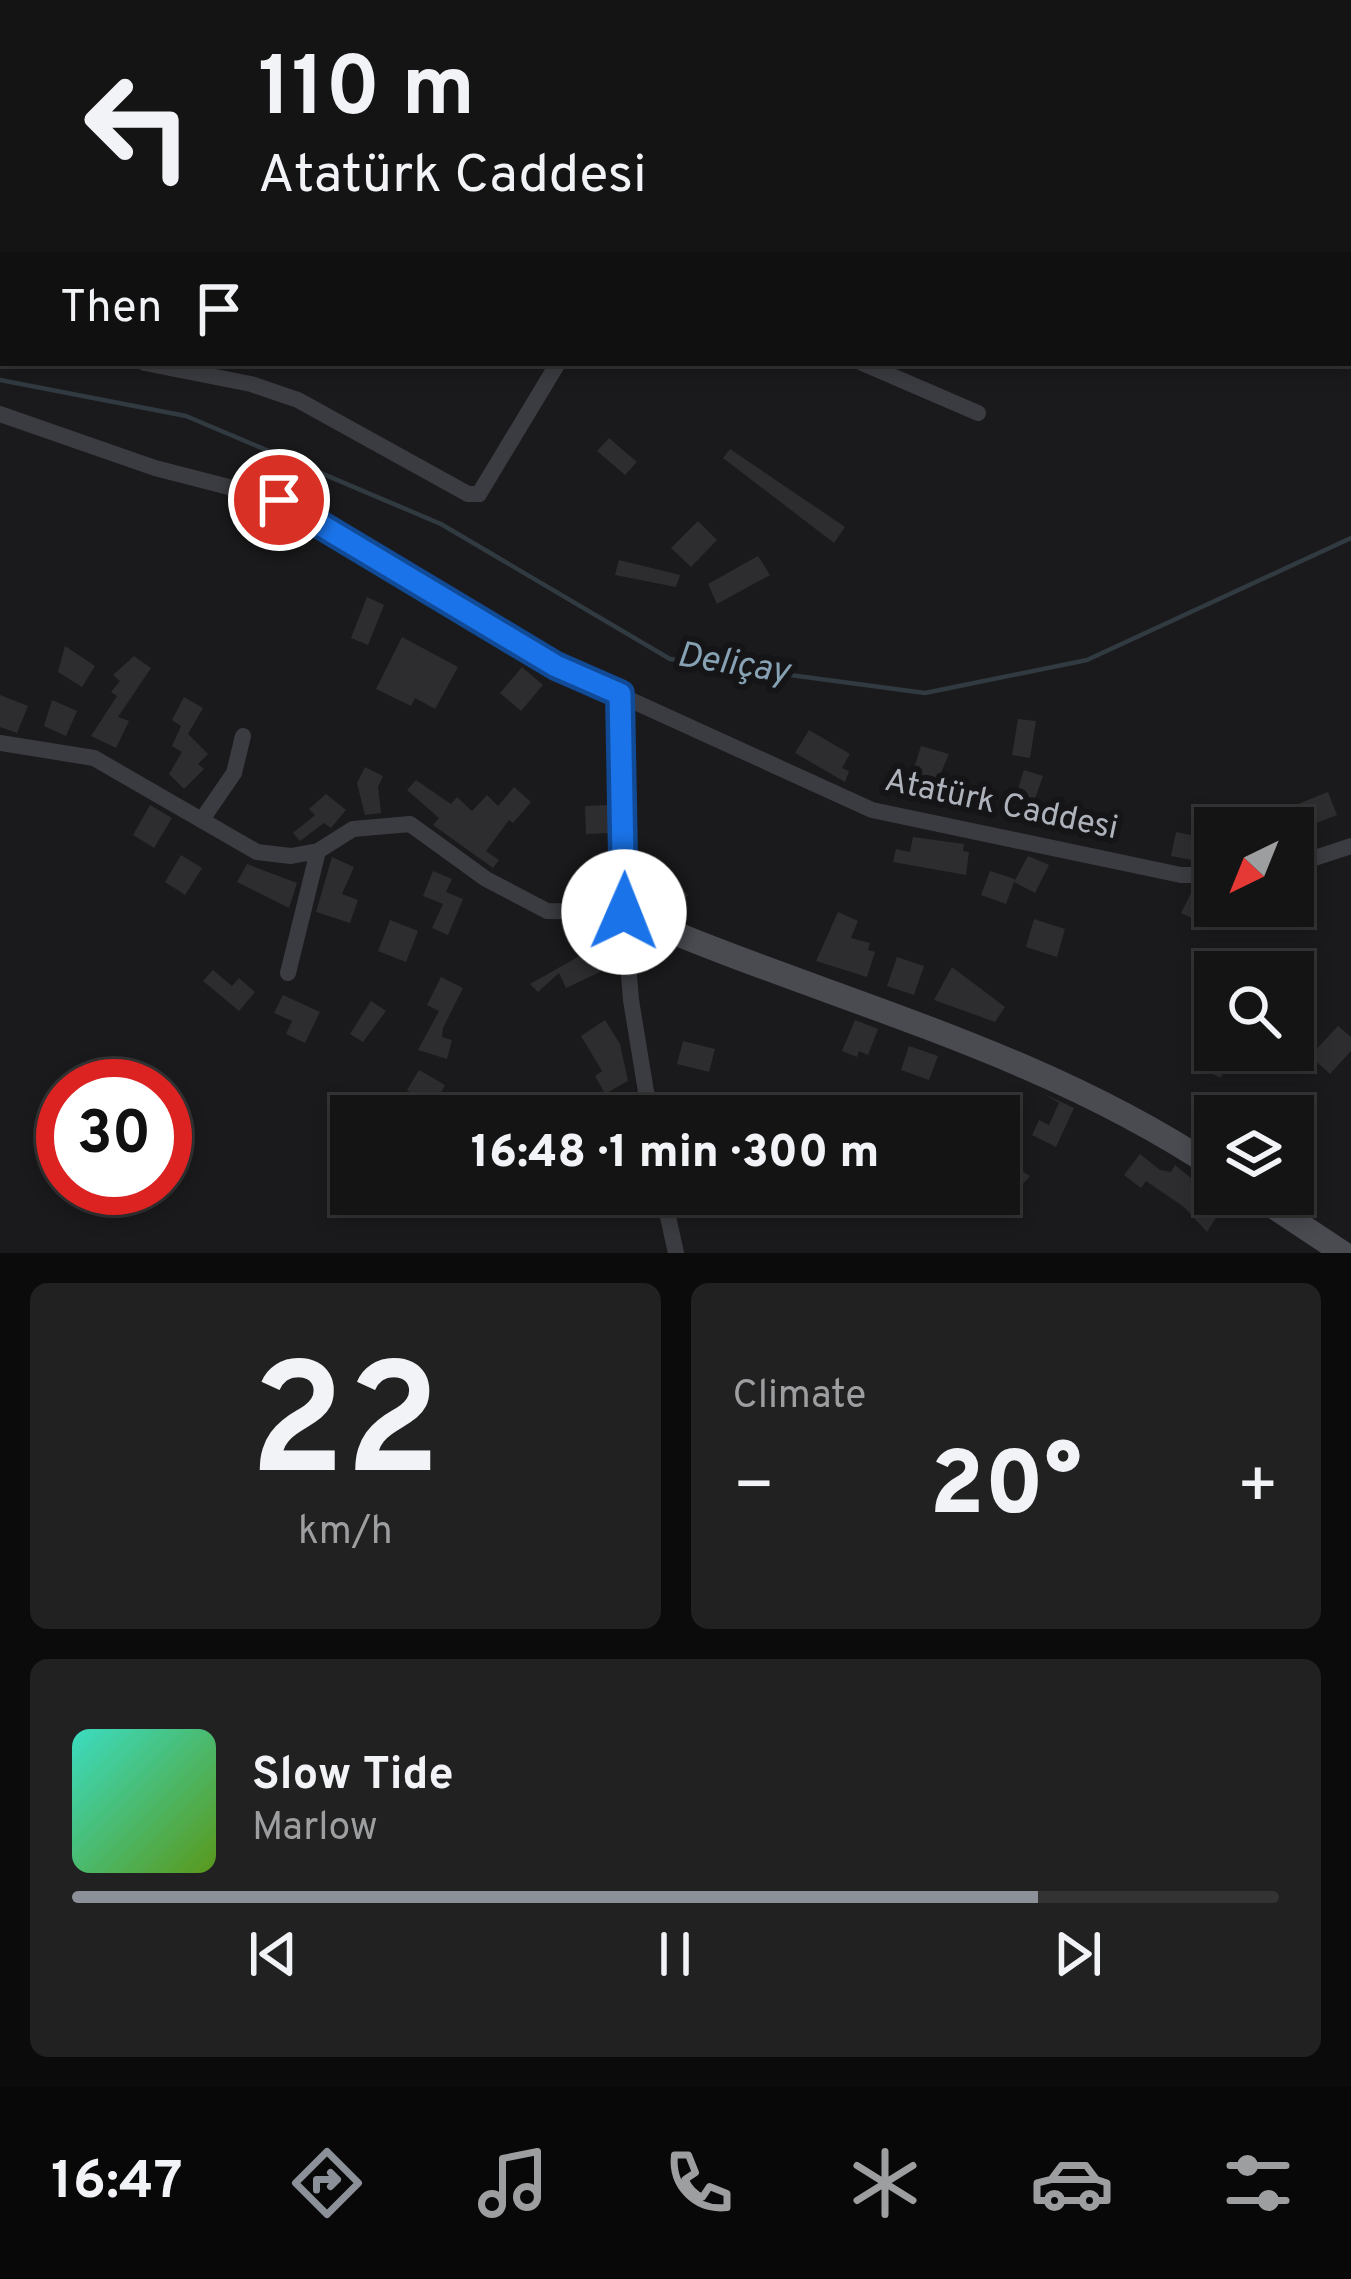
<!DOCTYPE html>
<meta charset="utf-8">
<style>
:root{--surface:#141415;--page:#212122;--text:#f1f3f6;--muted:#9d9ea0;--line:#333334;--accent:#8c9099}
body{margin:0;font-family:Overpass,sans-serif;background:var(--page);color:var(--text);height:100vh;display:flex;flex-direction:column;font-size:45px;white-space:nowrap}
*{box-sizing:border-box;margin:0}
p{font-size:39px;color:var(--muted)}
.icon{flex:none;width:66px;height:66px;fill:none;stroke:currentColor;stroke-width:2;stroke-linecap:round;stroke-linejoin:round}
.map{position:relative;height:1253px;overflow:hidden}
.drawer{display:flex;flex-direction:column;gap:30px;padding:30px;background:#0b0b0c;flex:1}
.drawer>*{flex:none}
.banner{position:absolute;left:0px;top:0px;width:1353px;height:366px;box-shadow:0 6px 18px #0003,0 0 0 3px var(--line);background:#141415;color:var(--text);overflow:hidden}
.needle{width:78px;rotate:223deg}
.buttons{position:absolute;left:1194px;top:807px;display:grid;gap:24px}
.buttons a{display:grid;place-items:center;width:120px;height:120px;border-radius:0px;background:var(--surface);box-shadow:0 6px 18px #0003,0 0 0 3px var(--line);font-size:60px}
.speed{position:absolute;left:36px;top:1059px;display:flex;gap:24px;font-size:60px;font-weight:700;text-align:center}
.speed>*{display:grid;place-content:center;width:156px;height:156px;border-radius:50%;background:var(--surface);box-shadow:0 6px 18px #0003,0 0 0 3px var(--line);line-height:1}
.speed .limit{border:18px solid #d22;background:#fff;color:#111}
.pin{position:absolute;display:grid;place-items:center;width:102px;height:102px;color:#fff;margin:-51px;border:6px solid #fff;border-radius:50%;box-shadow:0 3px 12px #0007}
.me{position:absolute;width:132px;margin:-66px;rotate:1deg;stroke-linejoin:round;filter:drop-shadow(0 0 9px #0008)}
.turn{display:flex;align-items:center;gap:42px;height:252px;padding:0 60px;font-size:54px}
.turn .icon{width:156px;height:156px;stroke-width:2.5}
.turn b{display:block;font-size:84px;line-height:102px}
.then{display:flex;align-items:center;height:114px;padding:0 60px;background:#0003;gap:24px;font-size:45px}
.big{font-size:90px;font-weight:800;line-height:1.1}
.drawer .widget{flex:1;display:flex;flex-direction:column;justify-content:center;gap:18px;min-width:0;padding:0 42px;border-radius:18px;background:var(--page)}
.drawer .dial{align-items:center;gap:0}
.dial b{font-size:156px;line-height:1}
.song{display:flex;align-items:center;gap:36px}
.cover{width:144px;height:144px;border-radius:18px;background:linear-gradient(135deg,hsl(170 70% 55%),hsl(90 70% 35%))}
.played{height:12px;border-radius:6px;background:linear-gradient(90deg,var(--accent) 80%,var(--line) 80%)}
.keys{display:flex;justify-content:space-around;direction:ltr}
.heat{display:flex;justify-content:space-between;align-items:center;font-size:66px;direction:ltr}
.drawer .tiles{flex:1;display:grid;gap:30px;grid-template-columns:1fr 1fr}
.widget:last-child{grid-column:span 2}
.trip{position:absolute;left:330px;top:1095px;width:690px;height:120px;border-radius:0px;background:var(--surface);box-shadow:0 6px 18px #0003,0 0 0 3px var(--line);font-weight:800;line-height:120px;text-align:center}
.menu{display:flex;height:192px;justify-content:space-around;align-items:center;background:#080808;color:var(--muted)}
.menu .icon{width:84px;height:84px}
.menu .on{color:var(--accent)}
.menu b{font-size:54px;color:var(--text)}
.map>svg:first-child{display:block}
</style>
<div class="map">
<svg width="1351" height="1253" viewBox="0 0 1351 1253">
<rect width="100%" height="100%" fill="#1a1a1c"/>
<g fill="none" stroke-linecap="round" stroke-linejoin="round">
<!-- stream -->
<path stroke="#303a40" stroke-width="4.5" d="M 0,380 L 186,416 L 441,524 L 670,659 L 925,693 L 1087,660 L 1351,538"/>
</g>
<!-- building -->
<path fill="#2d2d30" d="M 609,438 L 637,462 L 625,475 L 597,451 Z
M 730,449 L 845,527 L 834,543 L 723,458 Z
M 698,521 L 717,540 L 691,567 L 671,548 Z
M 758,556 L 770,575 L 717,604 L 708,584 Z
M 619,560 L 680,575 L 676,587 L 615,575 Z
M 367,597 L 384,605 L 368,645 L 351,638 Z
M 402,637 L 458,667 L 435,709 L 415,698 L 411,706 L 376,689 Z
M 65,646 L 95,666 L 82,687 L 58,672 Z
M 134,656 L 151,668 L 118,717 L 129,721 L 116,748 L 91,736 L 117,696 L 111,692 L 120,681 L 113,675 Z
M 522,667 L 543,685 L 521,711 L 500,693 Z
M 0,695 L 28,706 L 17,733 L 0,727 Z
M 184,697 L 203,708 L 188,734 L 208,754 L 198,764 L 204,769 L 184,789 L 169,774 L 182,752 L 172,746 L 181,726 L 172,720 Z
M 52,700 L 77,711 L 66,736 L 44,726 Z
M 1018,719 L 1036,721 L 1030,758 L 1012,755 Z
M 809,730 L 850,754 L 842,768 L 849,771 L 845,782 L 795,753 Z
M 921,746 L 949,754 L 928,804 L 905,797 Z
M 365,767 L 383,776 L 378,787 L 381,813 L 365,815 L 357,783 Z
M 1024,770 L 1043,776 L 1032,807 L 1014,801 Z
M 416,780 L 451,804 L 457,797 L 472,811 L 487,795 L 498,806 L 514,787 L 531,802 L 513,823 L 509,820 L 486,851 L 499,860 L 493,868 L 433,825 L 439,818 L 407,790 Z
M 1328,792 L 1337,815 L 1307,827 L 1298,804 Z
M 326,794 L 346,810 L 331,828 L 324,823 L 300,841 L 293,833 L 315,815 L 309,809 Z
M 150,805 L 172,818 L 154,848 L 133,835 Z
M 609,805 L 610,833 L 586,834 L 585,806 Z
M 1176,832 L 1206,838 L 1202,862 L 1171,856 Z
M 913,837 L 964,844 L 963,851 L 969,852 L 966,875 L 893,862 L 896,849 L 910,852 Z
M 181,855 L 202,868 L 185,895 L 165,882 Z
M 1028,856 L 1049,865 L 1035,893 L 1014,882 Z
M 332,857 L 354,867 L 342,894 L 358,900 L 350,923 L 316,912 Z
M 247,864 L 297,883 L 289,908 L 237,882 Z
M 433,871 L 452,879 L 446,892 L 463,899 L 448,935 L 432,928 L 443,904 L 423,896 Z
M 990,871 L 1015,879 L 1006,904 L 981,895 Z
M 670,878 L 688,895 L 671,914 L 648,903 Z
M 1192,891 L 1214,902 L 1204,924 L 1181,913 Z
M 838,912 L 858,921 L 851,938 L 870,943 L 868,950 L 875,952 L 867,977 L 816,961 Z
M 1034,919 L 1065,929 L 1057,957 L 1026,947 Z
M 390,920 L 418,931 L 406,962 L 378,951 Z
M 590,950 L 600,972 L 566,988 L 559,973 L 538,992 L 530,984 Z
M 897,957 L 924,966 L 914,995 L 887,986 Z
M 952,967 L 1005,1007 L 995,1022 L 934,1000 Z
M 213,970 L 232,986 L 239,978 L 255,992 L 239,1011 L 203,981 Z
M 441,977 L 463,988 L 443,1028 L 442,1037 L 452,1040 L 447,1059 L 418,1050 L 439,1011 L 427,1005 Z
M 283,995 L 320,1012 L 305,1043 L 286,1034 L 292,1021 L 274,1013 Z
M 371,1001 L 386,1011 L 363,1042 L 350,1034 Z
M 605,1020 L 620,1044 L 628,1081 L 605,1094 L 595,1076 L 602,1071 L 581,1036 Z
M 855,1020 L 878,1029 L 868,1055 L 859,1051 L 857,1057 L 842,1051 Z
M 1338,1026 L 1351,1037 L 1351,1051 L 1330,1074 L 1310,1056 Z
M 683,1041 L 715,1049 L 709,1072 L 677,1064 Z
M 1204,1045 L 1228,1050 L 1221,1078 L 1194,1065 Z
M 909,1046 L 938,1056 L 929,1080 L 901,1070 Z
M 419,1070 L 445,1085 L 437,1100 L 428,1095 L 424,1101 L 407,1090 Z
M 1044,1094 L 1074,1108 L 1056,1147 L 1032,1135 L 1039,1120 L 1049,1125 L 1059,1103 Z
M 1140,1154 L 1160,1170 L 1171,1172 L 1175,1165 L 1224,1205 L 1207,1232 L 1184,1207 L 1146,1181 L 1141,1188 L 1124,1175 Z
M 1007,1162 L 1030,1176 L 1013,1195 L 999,1190 L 999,1172 Z"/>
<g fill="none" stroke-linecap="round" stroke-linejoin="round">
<!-- street -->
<path stroke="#3b3c41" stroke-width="16" d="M 913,0 L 915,3
M 0,324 L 3,325
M 145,363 L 251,384 L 298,400 L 468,494 L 479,494 L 558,363
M 862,363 L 978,413
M 0,414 L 155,468 L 279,500 L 556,666 L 872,810 L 1181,875 L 1215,875
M 620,695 L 624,912 L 631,1000 L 650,1116
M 0,743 L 94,758 L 257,852 L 291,856 L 318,851 L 353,829 L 410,824 L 486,879 L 547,911 L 624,912
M 203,818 L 234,773 L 243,736
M 1293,865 L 1351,846
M 288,973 L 318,851
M 506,1194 L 557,1202 L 579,1194
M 663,1194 L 676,1253"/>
<!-- secondary -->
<path stroke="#494b51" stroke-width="24" d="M 576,0 L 636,0
M 624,912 C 824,999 1031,1046 1215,1168
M 1254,1194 L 1343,1253"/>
</g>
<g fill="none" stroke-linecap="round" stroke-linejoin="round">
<!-- route casing -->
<g stroke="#114b97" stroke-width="30">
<path id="route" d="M 279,500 L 556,666 L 620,694 L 624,912"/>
</g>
<!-- route -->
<use href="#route" stroke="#1a73e8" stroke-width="21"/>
</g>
<g text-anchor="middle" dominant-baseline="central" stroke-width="12" stroke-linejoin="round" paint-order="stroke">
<!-- street labels -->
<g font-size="33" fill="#adb2bb" stroke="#151517">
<text transform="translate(1001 806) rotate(12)">Atatürk Caddesi</text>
</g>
<!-- water labels -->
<g font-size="36" font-style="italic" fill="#86a2b4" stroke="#151517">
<text transform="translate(733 665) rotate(9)">Deliçay</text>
</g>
</g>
</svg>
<div class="buttons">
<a><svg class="needle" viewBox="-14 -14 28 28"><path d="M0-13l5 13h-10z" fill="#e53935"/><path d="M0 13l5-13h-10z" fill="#9d9ea0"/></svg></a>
<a><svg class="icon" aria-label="search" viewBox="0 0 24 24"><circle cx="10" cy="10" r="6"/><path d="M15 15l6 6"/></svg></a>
<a><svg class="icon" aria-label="layers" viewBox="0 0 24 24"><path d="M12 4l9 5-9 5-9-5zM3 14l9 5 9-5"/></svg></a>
</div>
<div class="speed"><div class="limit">30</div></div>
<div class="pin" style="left:279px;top:500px;background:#d93025"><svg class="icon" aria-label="arrive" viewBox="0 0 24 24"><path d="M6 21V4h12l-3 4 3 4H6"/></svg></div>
<svg class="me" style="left:624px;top:912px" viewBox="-20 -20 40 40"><circle r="19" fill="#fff"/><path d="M0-13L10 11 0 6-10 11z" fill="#1a73e8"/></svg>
<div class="trip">16:48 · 1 min · 300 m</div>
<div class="banner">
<div class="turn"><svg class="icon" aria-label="left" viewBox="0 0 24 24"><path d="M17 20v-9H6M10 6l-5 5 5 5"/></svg><div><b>110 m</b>Atatürk Caddesi</div></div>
<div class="then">Then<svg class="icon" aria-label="arrive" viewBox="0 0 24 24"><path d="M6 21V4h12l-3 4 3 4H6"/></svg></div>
</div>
</div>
<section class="drawer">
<div class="tiles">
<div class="widget dial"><b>22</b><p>km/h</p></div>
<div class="widget"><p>Climate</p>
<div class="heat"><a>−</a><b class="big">20°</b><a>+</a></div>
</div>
<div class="widget">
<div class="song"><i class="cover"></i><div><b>Slow Tide</b><p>Marlow</p></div></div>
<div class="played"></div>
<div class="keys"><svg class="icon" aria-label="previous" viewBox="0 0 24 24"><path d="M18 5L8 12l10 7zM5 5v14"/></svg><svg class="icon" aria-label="pause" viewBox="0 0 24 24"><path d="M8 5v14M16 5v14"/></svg><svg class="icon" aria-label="next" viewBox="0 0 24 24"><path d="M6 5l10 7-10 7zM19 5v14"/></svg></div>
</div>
</div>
</section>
<nav class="menu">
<b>16:47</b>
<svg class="icon on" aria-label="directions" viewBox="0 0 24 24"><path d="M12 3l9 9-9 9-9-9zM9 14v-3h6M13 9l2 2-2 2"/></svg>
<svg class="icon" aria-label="music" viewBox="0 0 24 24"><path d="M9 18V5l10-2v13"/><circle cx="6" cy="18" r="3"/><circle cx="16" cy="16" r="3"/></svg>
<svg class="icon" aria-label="phone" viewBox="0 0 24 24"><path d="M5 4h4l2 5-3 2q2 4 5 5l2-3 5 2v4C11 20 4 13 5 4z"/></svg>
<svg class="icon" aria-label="climate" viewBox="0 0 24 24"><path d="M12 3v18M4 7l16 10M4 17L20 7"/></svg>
<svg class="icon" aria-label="car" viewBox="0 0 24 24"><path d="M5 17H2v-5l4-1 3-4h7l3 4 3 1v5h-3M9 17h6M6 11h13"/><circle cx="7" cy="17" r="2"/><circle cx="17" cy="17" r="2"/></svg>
<svg class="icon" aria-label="filters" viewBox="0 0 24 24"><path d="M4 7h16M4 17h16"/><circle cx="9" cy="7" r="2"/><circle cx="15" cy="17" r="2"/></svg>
</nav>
